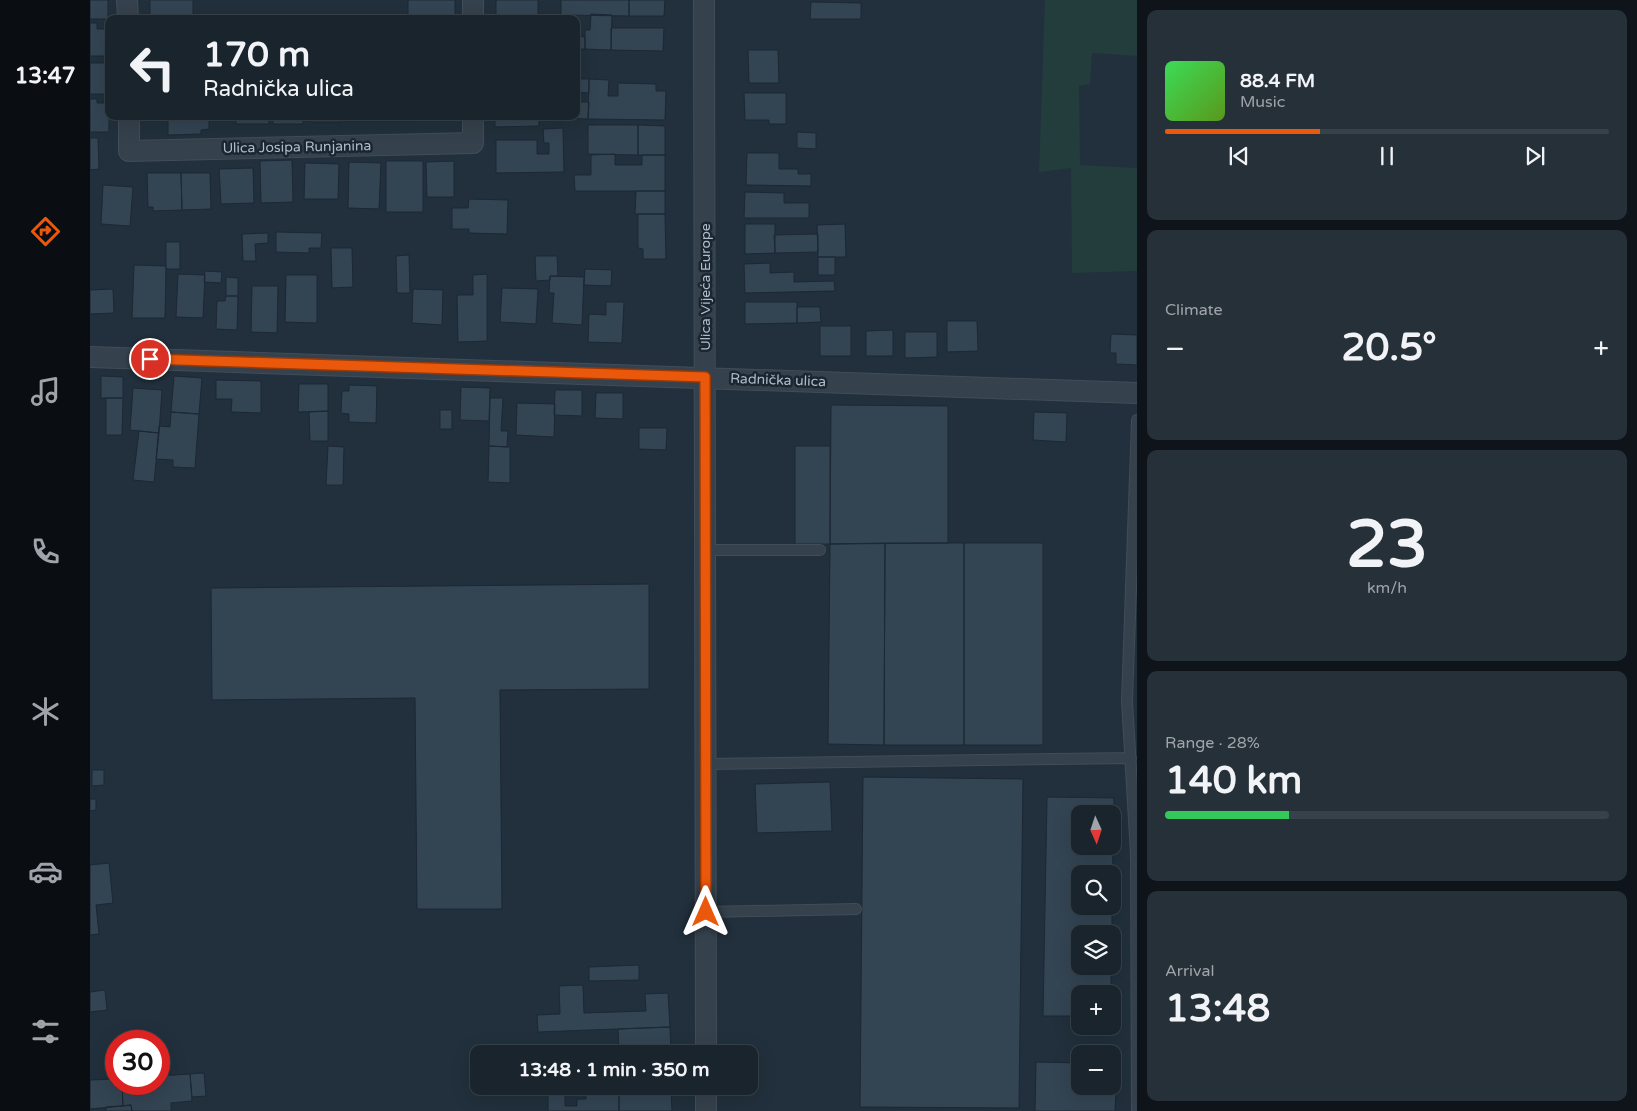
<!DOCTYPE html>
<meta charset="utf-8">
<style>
:root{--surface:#19242d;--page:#263039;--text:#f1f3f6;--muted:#9fa4aa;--line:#374149;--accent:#ea580c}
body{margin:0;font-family:"Varela Round",sans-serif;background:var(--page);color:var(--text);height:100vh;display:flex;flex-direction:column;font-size:19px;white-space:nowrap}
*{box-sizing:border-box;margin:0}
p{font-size:16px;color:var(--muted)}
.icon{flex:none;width:28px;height:28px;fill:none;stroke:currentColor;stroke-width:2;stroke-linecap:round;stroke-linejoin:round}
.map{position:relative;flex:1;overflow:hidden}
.details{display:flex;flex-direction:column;gap:10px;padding:10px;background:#0e1419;width:500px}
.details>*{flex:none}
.guide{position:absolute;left:15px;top:15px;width:475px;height:105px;border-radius:10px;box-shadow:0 5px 20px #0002,0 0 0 1px var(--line);background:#19242d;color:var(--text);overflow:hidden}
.needle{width:32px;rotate:177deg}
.buttons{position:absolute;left:981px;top:805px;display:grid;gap:10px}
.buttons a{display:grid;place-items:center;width:50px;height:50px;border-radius:10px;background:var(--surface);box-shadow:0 5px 20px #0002,0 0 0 1px var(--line);font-size:25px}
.speed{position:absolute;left:15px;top:1030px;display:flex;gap:10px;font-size:25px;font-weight:700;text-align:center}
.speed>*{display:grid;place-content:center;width:65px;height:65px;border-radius:50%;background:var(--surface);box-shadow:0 5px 20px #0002,0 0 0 1px var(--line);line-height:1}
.speed .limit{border:8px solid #d22;background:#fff;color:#111}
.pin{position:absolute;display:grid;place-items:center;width:42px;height:42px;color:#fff;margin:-21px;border:2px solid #fff;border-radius:50%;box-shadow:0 1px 5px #0007}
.me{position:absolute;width:55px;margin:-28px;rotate:0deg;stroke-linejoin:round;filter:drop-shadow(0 0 4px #0008)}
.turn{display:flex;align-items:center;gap:18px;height:105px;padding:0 15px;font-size:22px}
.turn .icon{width:65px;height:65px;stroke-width:2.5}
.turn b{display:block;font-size:35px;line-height:42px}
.big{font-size:38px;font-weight:700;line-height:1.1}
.details .tile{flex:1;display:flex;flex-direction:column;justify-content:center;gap:8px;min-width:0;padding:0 18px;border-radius:10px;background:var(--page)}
.details .dial{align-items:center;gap:0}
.dial b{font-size:65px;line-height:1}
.song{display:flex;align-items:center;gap:15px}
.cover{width:60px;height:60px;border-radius:8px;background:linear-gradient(135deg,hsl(130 70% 55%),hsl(90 70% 35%))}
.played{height:5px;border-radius:2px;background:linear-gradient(90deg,var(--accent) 35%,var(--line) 35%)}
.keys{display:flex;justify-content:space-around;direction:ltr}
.heat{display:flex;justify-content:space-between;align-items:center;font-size:28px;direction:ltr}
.charge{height:8px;border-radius:4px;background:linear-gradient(90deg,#34c759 28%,var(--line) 0)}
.trip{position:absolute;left:380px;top:1045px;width:288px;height:50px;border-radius:10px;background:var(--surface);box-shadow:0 5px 20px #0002,0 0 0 1px var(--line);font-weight:700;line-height:50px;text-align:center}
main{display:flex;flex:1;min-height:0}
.menu{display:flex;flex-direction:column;width:90px;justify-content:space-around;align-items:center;background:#0a0e12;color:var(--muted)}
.menu .icon{width:35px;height:35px}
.menu .selected{color:var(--accent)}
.menu b{font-size:22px;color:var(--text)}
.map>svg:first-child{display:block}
</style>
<main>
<nav class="menu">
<b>13:47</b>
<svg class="icon selected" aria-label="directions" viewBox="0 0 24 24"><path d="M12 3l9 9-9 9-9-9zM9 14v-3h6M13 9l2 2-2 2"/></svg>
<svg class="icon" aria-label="music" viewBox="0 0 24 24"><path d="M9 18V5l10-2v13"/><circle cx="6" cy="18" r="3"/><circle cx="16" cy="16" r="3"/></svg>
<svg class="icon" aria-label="phone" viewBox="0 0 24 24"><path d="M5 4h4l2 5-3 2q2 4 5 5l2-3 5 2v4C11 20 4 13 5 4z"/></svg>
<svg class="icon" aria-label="climate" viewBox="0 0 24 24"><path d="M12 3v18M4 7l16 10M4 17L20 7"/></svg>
<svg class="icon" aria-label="car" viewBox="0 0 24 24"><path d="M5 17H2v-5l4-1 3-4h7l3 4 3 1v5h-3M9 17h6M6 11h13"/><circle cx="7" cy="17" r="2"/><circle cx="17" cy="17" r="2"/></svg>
<svg class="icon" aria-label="filters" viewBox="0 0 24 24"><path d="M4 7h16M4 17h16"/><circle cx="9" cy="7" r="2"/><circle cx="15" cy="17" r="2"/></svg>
</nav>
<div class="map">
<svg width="1047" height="1111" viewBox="0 0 1047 1111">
<rect width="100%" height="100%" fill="#21303c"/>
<!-- green -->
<path fill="#233d3d" d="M 955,0 L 1047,0 L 1047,56 L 1002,53 L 1000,84 L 989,86 L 990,165 L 1047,168 L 1047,271 L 982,273 L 981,168 L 949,172 Z"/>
<!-- building -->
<path fill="#334453" stroke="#1c2833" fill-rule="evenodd" d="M 0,0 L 18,0 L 18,19 L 0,19 Z
M 60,0 L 103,0 L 103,19 L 60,19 Z
M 318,0 L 365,0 L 365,17 L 318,17 Z
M 406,0 L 448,0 L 448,15 L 406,16 Z
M 471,0 L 539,0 L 539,16 L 471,15 Z
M 539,0 L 575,0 L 574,16 L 539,16 Z
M 721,2 L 771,3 L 771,19 L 720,19 Z
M 501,14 L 522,15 L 521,50 L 495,49 L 495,30 L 500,30 Z
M 448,15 L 471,15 L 471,19 L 448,19 Z
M 0,23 L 7,23 L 7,29 L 18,29 L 19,56 L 0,56 Z
M 521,28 L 574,28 L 573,51 L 521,50 Z
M 486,36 L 495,37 L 495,49 L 486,49 Z
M 658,50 L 688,50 L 689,83 L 659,83 Z
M 0,63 L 19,63 L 19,94 L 0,94 Z
M 486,79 L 499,79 L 499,93 L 486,92 Z
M 499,79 L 519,80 L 518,96 L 528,96 L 528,83 L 566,84 L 566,91 L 576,91 L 575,120 L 498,119 Z
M 654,93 L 696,93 L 696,124 L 679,124 L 679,120 L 655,120 Z
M 0,99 L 7,99 L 7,103 L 19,103 L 19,132 L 0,132 Z
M 486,102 L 499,102 L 498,119 L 472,118 L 472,116 L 486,116 Z
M 78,116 L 127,116 L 127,117 L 119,117 L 119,129 L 111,130 L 111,134 L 78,135 Z
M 146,116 L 179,116 L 179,124 L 146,124 Z
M 183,116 L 213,116 L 213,124 L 183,124 Z
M 222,116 L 250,116 L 250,122 L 222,122 Z
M 260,116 L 291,116 L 292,121 L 260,121 Z
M 295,116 L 326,116 L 326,121 L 295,121 Z
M 405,116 L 449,116 L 449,126 L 405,127 Z
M 498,125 L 548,125 L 548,155 L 498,154 Z
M 548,125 L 575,126 L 575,155 L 548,155 Z
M 473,128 L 474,172 L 406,173 L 406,140 L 447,140 L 447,154 L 459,154 L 459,143 L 454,143 L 453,129 Z
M 707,132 L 726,133 L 726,149 L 707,148 Z
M 0,138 L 8,138 L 9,169 L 0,170 Z
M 657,153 L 689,153 L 689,169 L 708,169 L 708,174 L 721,174 L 721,186 L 656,185 Z
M 525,154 L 525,165 L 552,165 L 552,155 L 575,155 L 575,191 L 485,191 L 484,175 L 501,175 L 501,155 Z
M 202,160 L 203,202 L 171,203 L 170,161 Z
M 296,161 L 333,161 L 333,212 L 296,212 Z
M 364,161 L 364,197 L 337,197 L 336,162 Z
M 259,162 L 291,163 L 289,209 L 258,208 Z
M 215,163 L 249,164 L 248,199 L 214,199 Z
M 163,168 L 164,203 L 131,204 L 129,169 Z
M 57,173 L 91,173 L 92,210 L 63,211 L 63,207 L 58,207 Z
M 91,173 L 120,173 L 121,209 L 92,210 Z
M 13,185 L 43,187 L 40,226 L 11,224 Z
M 546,191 L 575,191 L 575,214 L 545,214 Z
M 655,192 L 694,193 L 694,203 L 719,203 L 719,218 L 654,218 Z
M 379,199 L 418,200 L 417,234 L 379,233 L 379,229 L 362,229 L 362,208 L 378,208 Z
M 548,214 L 575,214 L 576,259 L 553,259 L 553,249 L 548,248 Z
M 655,224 L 685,224 L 685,253 L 655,254 Z
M 755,224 L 756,257 L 728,257 L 727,225 Z
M 186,232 L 232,233 L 231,248 L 219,248 L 219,253 L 186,252 Z
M 178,233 L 178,243 L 165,244 L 166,261 L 153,261 L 152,234 Z
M 728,234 L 728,252 L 685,253 L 684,235 Z
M 76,242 L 90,242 L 90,269 L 76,269 Z
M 241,248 L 262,248 L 263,287 L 242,288 Z
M 319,255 L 320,293 L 307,293 L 306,256 Z
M 445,256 L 467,256 L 468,276 L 460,276 L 460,280 L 446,281 Z
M 728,257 L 745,257 L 745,275 L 728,275 Z
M 680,263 L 680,273 L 704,272 L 704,282 L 744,281 L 745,291 L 655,293 L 654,264 Z
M 44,265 L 76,266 L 75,318 L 42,318 Z
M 495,269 L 522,270 L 521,286 L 494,285 Z
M 115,271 L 132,272 L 131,283 L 114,282 Z
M 88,274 L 115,275 L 113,318 L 86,317 Z
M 397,274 L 397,341 L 368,342 L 367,295 L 383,295 L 383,275 Z
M 196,275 L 227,275 L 227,323 L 195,322 Z
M 460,276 L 494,277 L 492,325 L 462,323 L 464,293 L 459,293 Z
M 136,277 L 148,278 L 148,296 L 136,296 Z
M 162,286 L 188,286 L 187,333 L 161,332 Z
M 412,288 L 448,289 L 446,324 L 410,322 Z
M 23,289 L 24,313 L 0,314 L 0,290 Z
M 323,289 L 353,290 L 352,325 L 322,323 Z
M 136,296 L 148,296 L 147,330 L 126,329 L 127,301 L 135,301 Z
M 516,302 L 534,302 L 532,343 L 498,342 L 499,314 L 516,315 Z
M 655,302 L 707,302 L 707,323 L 655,324 Z
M 707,307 L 730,307 L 731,322 L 707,323 Z
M 857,321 L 887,321 L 888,351 L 857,352 Z
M 730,326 L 761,326 L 761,356 L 730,356 Z
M 803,330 L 803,356 L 776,356 L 776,331 Z
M 815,332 L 847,332 L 847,357 L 815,358 Z
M 1021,334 L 1047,335 L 1047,365 L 1026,364 L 1026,353 L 1020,353 Z
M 11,376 L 33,377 L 33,398 L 11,398 Z
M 84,376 L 112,378 L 109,414 L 81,412 Z
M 126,380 L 171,381 L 171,413 L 141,412 L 142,399 L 126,399 Z
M 209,384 L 238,384 L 238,411 L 208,412 Z
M 259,385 L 287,386 L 286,423 L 259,422 L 259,414 L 251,413 L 252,391 L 259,391 Z
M 371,387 L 400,388 L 399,421 L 370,420 Z
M 43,388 L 72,390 L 69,433 L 40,430 Z
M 465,390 L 492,390 L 492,416 L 464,415 Z
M 506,393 L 533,393 L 533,419 L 505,418 Z
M 16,398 L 33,398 L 32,435 L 16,435 Z
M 400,398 L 413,398 L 411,431 L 418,431 L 417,447 L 399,446 Z
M 427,403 L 465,404 L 464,437 L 426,435 Z
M 741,405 L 858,406 L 858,543 L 740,544 Z
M 350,410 L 362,410 L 362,429 L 350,429 Z
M 238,411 L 238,441 L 220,441 L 219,412 Z
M 81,412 L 109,414 L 105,468 L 83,467 L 83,460 L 66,459 L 69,426 L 80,427 Z
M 944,412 L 977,413 L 976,442 L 943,440 Z
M 549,428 L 577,428 L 576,450 L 549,449 Z
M 49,431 L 69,433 L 64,482 L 43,480 Z
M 238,446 L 254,447 L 253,485 L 236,485 Z
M 399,446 L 420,447 L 420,483 L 398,482 Z
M 705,446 L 740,446 L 740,544 L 705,544 Z
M 795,543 L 874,543 L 874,745 L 794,745 Z
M 795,543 L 794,745 L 738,744 L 740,544 Z
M 874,543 L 953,543 L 953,745 L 874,745 Z
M 559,584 L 559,689 L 410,690 L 412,909 L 327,909 L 325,698 L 122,700 L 121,588 Z
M 2,770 L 14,770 L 14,785 L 2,786 Z
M 773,777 L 933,779 L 929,1108 L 770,1107 Z
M 740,782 L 742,831 L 667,833 L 665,784 Z
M 957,797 L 1024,798 L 1022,900 L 1022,874 L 990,874 L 990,906 L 1022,906 L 1022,934 L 990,934 L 990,966 L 1021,966 L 1021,994 L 990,994 L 990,1016 L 953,1016 ZM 990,814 L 1022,814 L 1022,846 L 990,846 Z
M 0,799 L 6,799 L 6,810 L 0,811 Z
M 19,863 L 23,903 L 6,905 L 9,934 L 0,935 L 0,865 Z
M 549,965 L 549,980 L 499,981 L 499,967 Z
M 493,985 L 494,1013 L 556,1011 L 555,994 L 578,993 L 580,1027 L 448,1032 L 447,1015 L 470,1014 L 469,986 Z
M 15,990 L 17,1010 L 0,1012 L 0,992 Z
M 580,1027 L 581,1054 L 529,1054 L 528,1029 Z
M 946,1062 L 990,1063 L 990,1086 L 1022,1086 L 1022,1064 L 1027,1065 L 1025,1111 L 945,1111 Z
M 114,1073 L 116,1096 L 102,1097 L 100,1074 Z
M 100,1074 L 102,1101 L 81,1103 L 81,1111 L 42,1111 L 41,1105 L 33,1106 L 32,1084 L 69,1084 L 69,1076 Z
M 26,1079 L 26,1084 L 32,1084 L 33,1106 L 0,1109 L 0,1080 Z
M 458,1086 L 475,1086 L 475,1106 L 487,1106 L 487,1099 L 496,1099 L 495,1086 L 529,1086 L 529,1111 L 458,1111 Z
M 529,1086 L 581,1086 L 582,1111 L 529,1111 Z
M 41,1105 L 42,1111 L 16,1111 L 16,1107 Z"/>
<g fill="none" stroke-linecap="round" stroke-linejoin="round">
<!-- service casing -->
<g stroke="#414d58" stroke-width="12">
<path id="service" d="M 615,550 L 730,550
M 615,764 L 1041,758
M 616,912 L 766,909
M 1047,1111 L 1046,854 L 1037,701 L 1047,420"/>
</g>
<!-- minor casing -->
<g stroke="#414d58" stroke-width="22">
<path id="minor" d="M 37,0 L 38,19
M 383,0 L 383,19
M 614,0 L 616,1054
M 39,116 L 39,151 L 383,143 L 383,116
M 0,357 L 1047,393
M 616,1111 L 616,1086"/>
</g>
<!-- service -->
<use href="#service" stroke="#35414c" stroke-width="10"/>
<!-- minor -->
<use href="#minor" stroke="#35414c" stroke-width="20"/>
</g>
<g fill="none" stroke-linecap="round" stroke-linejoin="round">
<!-- route casing -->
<g stroke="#983908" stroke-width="12">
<path id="route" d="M 60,359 L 615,377 L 616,912"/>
</g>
<!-- route -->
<use href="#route" stroke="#ea580c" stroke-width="9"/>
</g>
<g text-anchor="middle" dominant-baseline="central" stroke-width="5" stroke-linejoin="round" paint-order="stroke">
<!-- street labels -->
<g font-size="14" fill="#b0bcc8" stroke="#1a2631">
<text transform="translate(207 147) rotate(-1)">Ulica Josipa Runjanina</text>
<text transform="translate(615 287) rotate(-90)">Ulica Vijeća Europe</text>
<text transform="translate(688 380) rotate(2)">Radnička ulica</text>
</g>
</g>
</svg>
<div class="buttons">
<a><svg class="needle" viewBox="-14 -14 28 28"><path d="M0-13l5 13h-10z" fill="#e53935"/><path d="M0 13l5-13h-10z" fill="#9fa4aa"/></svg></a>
<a><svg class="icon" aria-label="search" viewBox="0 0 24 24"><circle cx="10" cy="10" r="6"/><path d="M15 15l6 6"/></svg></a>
<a><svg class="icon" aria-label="layers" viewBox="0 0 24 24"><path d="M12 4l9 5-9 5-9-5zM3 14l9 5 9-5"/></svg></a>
<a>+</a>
<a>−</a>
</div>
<div class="speed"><div class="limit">30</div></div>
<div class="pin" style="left:60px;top:359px;background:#d93025"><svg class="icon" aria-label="arrive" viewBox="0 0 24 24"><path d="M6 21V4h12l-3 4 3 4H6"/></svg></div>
<svg class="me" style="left:616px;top:912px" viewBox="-20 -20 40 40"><path d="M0-17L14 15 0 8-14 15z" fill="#ea580c" stroke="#fff" stroke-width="4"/></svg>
<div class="trip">13:48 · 1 min · 350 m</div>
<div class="guide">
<div class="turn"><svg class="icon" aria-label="left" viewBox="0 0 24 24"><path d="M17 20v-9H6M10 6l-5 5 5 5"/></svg><div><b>170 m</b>Radnička ulica</div></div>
</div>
</div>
<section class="details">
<div class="tile">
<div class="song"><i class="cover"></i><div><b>88.4 FM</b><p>Music</p></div></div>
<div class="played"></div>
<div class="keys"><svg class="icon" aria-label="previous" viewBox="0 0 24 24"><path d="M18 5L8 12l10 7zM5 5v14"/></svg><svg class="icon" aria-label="pause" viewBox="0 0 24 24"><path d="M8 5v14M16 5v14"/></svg><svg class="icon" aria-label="next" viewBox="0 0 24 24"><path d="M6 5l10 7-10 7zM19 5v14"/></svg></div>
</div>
<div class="tile"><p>Climate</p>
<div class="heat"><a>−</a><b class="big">20.5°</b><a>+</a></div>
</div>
<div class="tile dial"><b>23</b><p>km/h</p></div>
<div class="tile"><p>Range · 28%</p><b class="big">140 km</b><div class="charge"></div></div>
<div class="tile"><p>Arrival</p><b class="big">13:48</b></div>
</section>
</main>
